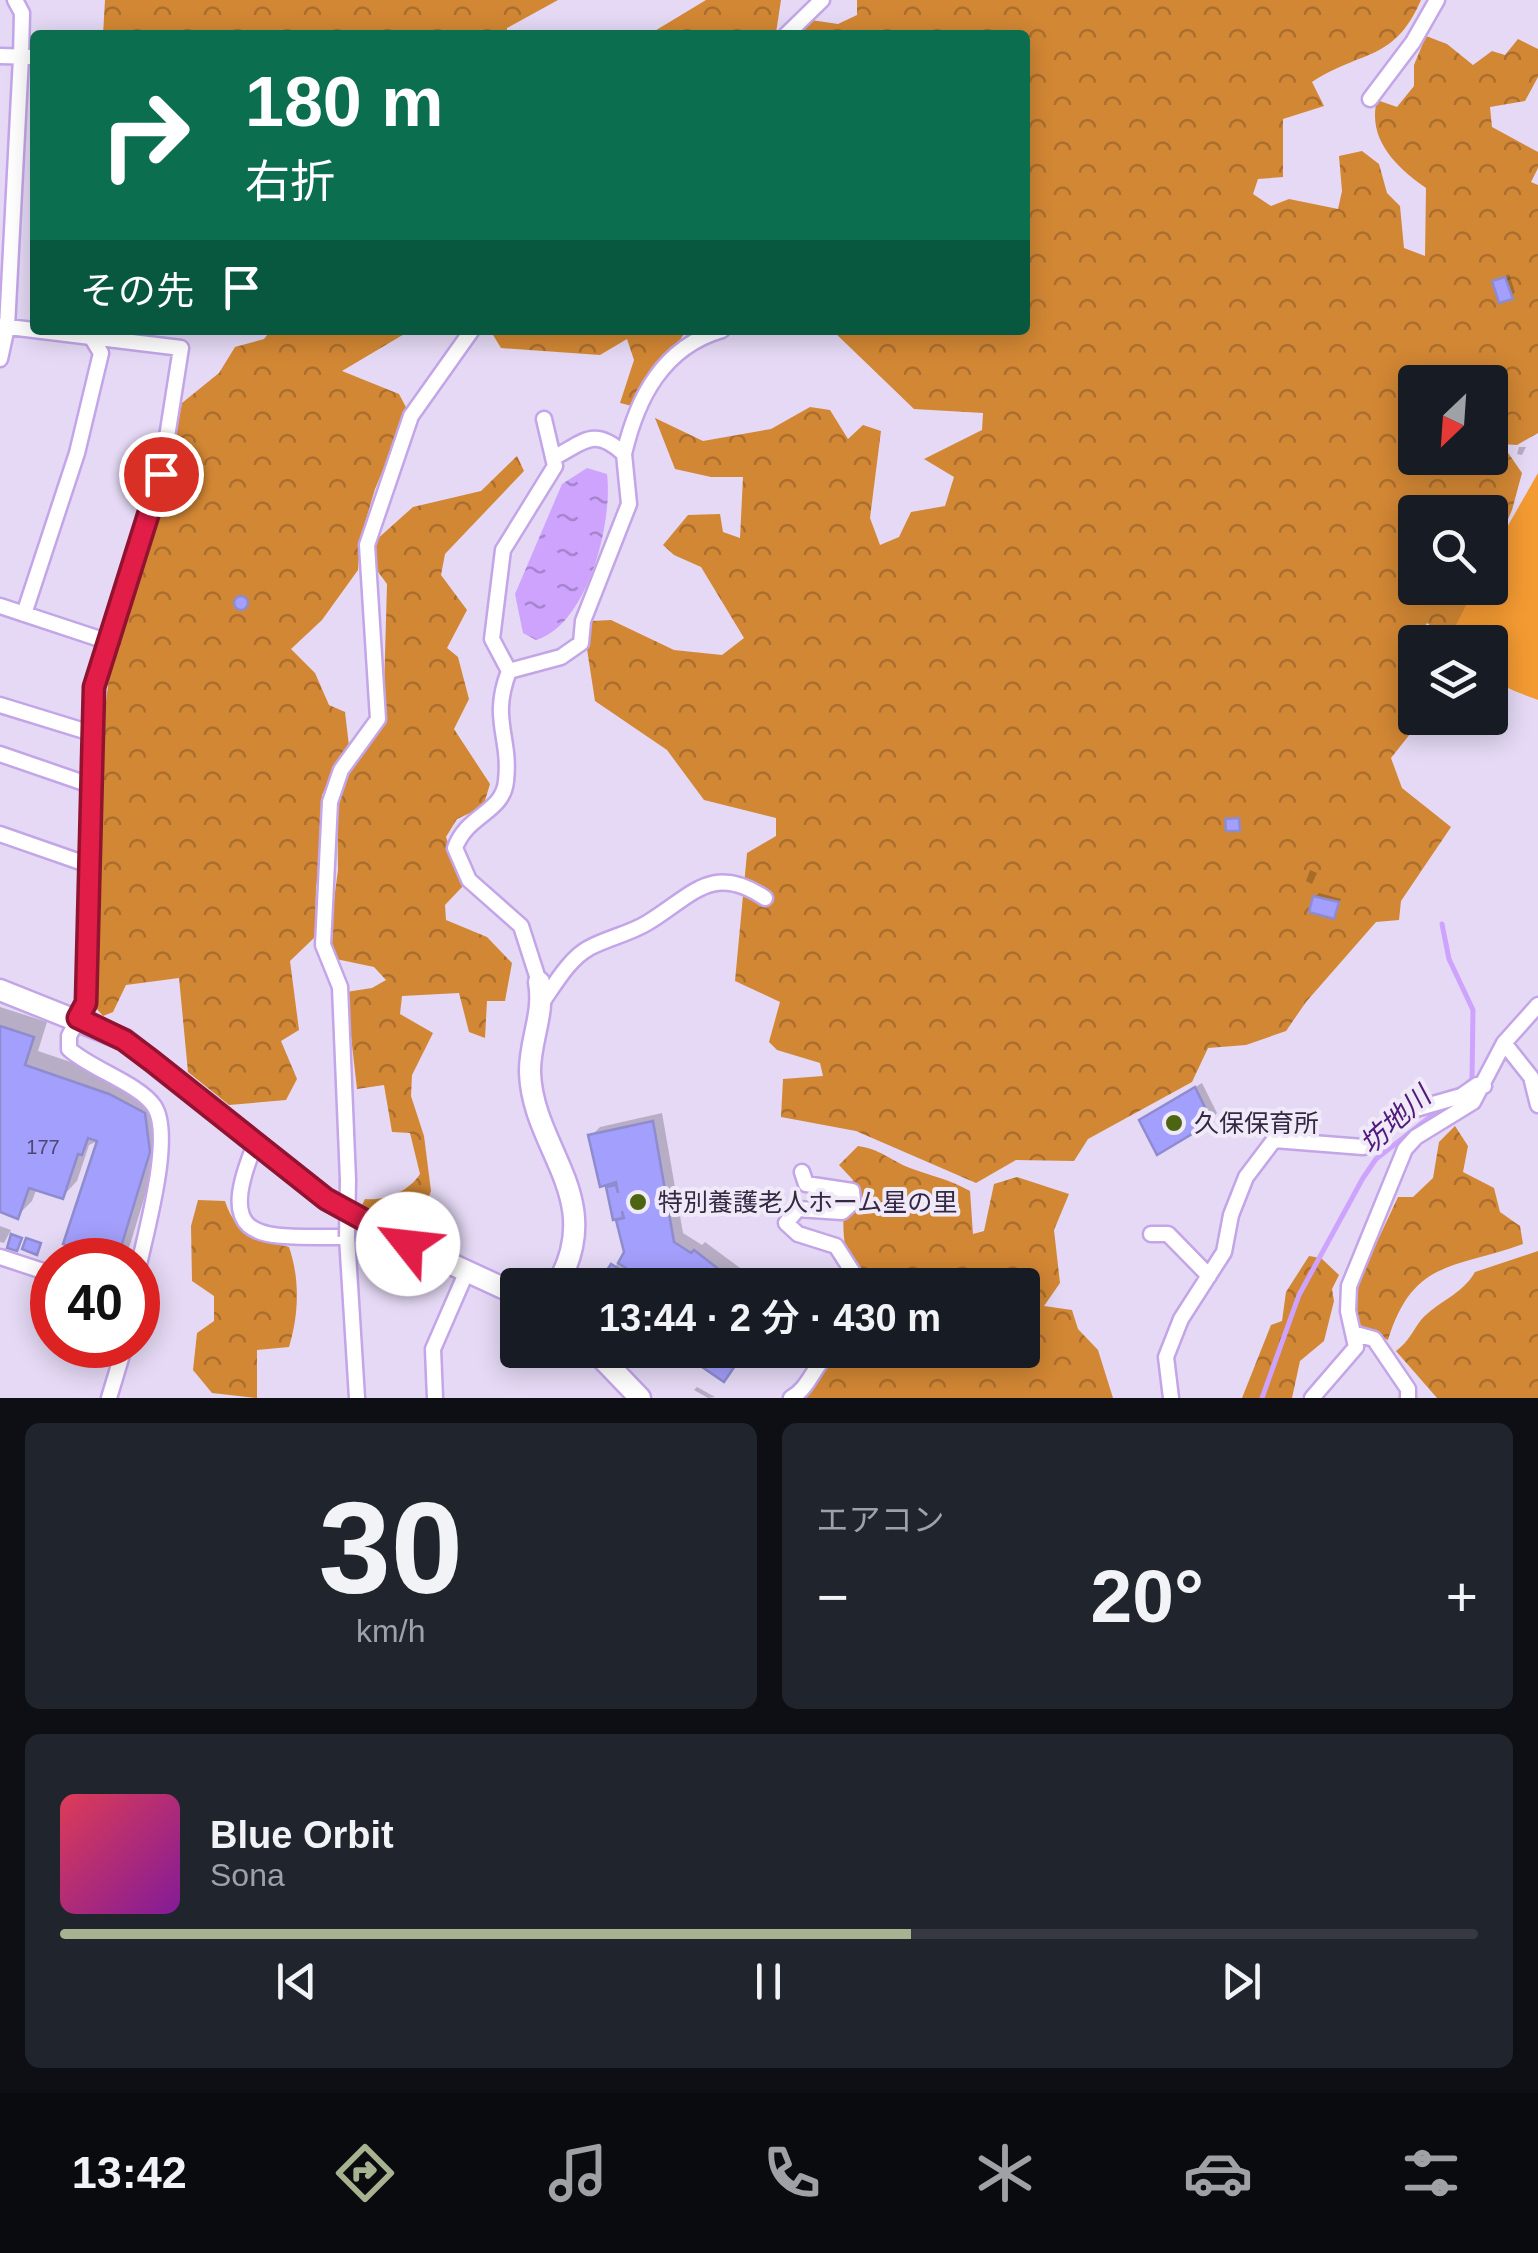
<!DOCTYPE html>
<html lang="ja">
<meta charset="utf-8">
<style>
:root{--surface:#171b24;--page:#20242c;--text:#f1f3f6;--muted:#9ea1a6;--line:#363941;--accent:#a7b390}
body{margin:0;font-family:Helvetica,"Noto Sans JP",sans-serif;background:var(--page);color:var(--text);height:100vh;display:flex;flex-direction:column;font-size:38px;white-space:nowrap}
*{box-sizing:border-box;margin:0}
p{font-size:32px;color:var(--muted)}
.icon{flex:none;width:55px;height:55px;fill:none;stroke:currentColor;stroke-width:2;stroke-linecap:round;stroke-linejoin:round}
.map{position:relative;height:1398px;overflow:hidden}
.drawer{display:flex;flex-direction:column;gap:25px;padding:25px;background:#0d0f14;flex:1}
.drawer>*{flex:none}
.guide{position:absolute;left:30px;top:30px;width:1000px;height:305px;border-radius:10px;box-shadow:0 5px 25px #0003;background:#0b6e4f;color:#fff;overflow:hidden}
.needle{width:65px;rotate:205deg}
.controls{position:absolute;left:1398px;top:365px;display:grid;gap:20px}
.controls a{display:grid;place-items:center;width:110px;height:110px;border-radius:10px;background:var(--surface);box-shadow:0 5px 25px #0003;font-size:50px}
.speed{position:absolute;left:30px;top:1238px;display:flex;gap:20px;font-size:50px;font-weight:700;text-align:center}
.speed>*{display:grid;place-content:center;width:130px;height:130px;border-radius:50%;background:var(--surface);box-shadow:0 5px 25px #0003;line-height:1}
.speed .limit{border:15px solid #d22;background:#fff;color:#111}
.pin{position:absolute;display:grid;place-items:center;width:85px;height:85px;color:#fff;margin:-42px;border:5px solid #fff;border-radius:50%;box-shadow:0 2px 10px #0007}
.me{position:absolute;width:110px;margin:-55px;rotate:299deg;stroke-linejoin:round;filter:drop-shadow(0 0 8px #0008)}
.turn{display:flex;align-items:center;gap:35px;height:210px;padding:0 50px;font-size:45px}
.turn .icon{width:130px;height:130px;stroke-width:2.5}
.turn b{display:block;font-size:70px;line-height:85px}
.then{display:flex;align-items:center;height:95px;padding:0 50px;background:#0003;gap:20px;font-size:38px}
.big{font-size:75px;font-weight:600;line-height:1.1}
.drawer .tile{flex:1;display:flex;flex-direction:column;justify-content:center;gap:15px;min-width:0;padding:0 35px;border-radius:15px;background:var(--page)}
.drawer .dial{align-items:center;gap:0}
.dial b{font-size:130px;line-height:1}
.song{display:flex;align-items:center;gap:30px}
.cover{width:120px;height:120px;border-radius:15px;background:linear-gradient(135deg,hsl(350 70% 55%),hsl(290 70% 35%))}
.played{height:10px;border-radius:5px;background:linear-gradient(90deg,var(--accent) 60%,var(--line) 60%)}
.keys{display:flex;justify-content:space-around;direction:ltr}
.heat{display:flex;justify-content:space-between;align-items:center;font-size:55px;direction:ltr}
.drawer .tiles{flex:1;display:grid;gap:25px;grid-template-columns:1fr 1fr}
.tile:last-child{grid-column:span 2}
.trip{position:absolute;left:500px;top:1268px;width:540px;height:100px;border-radius:10px;background:var(--surface);box-shadow:0 5px 25px #0003;font-weight:600;line-height:100px;text-align:center}
.tabs{display:flex;height:160px;justify-content:space-around;align-items:center;background:#090b0e;color:var(--muted)}
.tabs .icon{width:70px;height:70px}
.tabs .on{color:var(--accent)}
.tabs b{font-size:45px;color:var(--text)}
.map>svg:first-child{display:block}
</style>
<div class="map">
<svg width="1538" height="1398" viewBox="0 0 1538 1398">
<defs>
<pattern id="forest-crowns" width="20" height="18" patternUnits="userSpaceOnUse" patternTransform="scale(2.5)"><rect width="20" height="18" fill="#d28734"/><path d="M2 6a3 3 0 1 1 6 0M12 15a3 3 0 1 1 6 0" fill="none" stroke="#ab6e2e"/></pattern>
<pattern id="water-ripples" width="26" height="14" patternUnits="userSpaceOnUse" patternTransform="scale(2.5)"><rect width="26" height="14" fill="#cda3fd"/><path d="M2 4q2-2 4 0t4 0M15 11q2-2 4 0t4 0" fill="none" stroke="#a785ce"/></pattern>
</defs>
<rect width="100%" height="100%" fill="#e5d9f5"/>
<!-- forest -->
<path fill="url(#forest-crowns)" fill-rule="evenodd" d="M 105,0 L 558,0 L 507,28 L 507,35 L 103,35 Z
M 706,0 L 781,0 L 776,33 L 648,35 Z
M 857,0 L 1421,0 C 1394,62 1363,49 1312,82 L 1324,106 L 1283,119 L 1283,177 L 1258,179 L 1253,194 L 1271,206 L 1289,199 L 1338,209 L 1342,191 L 1339,156 L 1362,151 L 1379,164 L 1387,193 L 1400,206 L 1404,248 L 1425,256 L 1426,188 C 1396,167 1367,139 1377,100 L 1397,107 L 1414,86 L 1414,65 L 1426,36 L 1447,44 L 1473,65 L 1492,51 L 1505,55 L 1518,39 L 1538,49 L 1538,77 L 1525,101 L 1490,107 L 1492,127 L 1538,152 L 1538,168 L 1531,182 L 1538,185 L 1538,433 L 1517,445 L 1502,444 L 1522,473 L 1512,510 L 1490,560 L 1490,512 L 1415,512 L 1415,588 L 1478,588 L 1453,642 L 1427,623 L 1405,657 L 1414,729 L 1391,758 L 1402,788 L 1451,827 L 1401,901 L 1399,920 L 1376,922 L 1306,1002 L 1286,1031 L 1246,1045 L 1208,1048 L 1192,1082 L 1088,1139 L 1074,1161 L 1016,1160 L 976,1183 L 856,1131 L 781,1117 L 783,1079 L 823,1076 L 820,1063 L 777,1050 L 769,1042 L 780,1002 L 735,981 L 747,853 L 776,836 L 776,818 L 704,800 L 667,750 L 595,701 L 587,649 L 592,621 L 611,620 L 674,650 L 722,655 L 744,638 L 701,567 L 674,555 L 663,545 L 688,515 L 720,514 L 723,532 L 740,538 L 743,477 L 711,477 L 675,469 L 655,418 L 703,441 L 771,429 L 810,407 L 830,410 L 848,439 L 863,425 L 881,431 L 870,518 L 880,545 L 899,537 L 911,512 L 945,506 L 954,477 L 924,459 L 982,430 L 983,413 L 914,409 L 832,330 L 1025,330 L 1025,35 L 798,35 L 811,20 L 838,24 L 857,15 ZM 1415,382 L 1490,382 L 1490,458 L 1415,458 Z
M 271,330 L 411,330 L 342,371 L 399,394 L 408,411 L 375,489 L 360,540 L 358,570 L 322,620 L 291,649 L 315,673 L 329,705 L 345,712 L 349,746 L 322,795 L 323,858 L 316,886 L 315,937 L 290,961 L 299,1030 L 281,1041 L 297,1079 L 286,1100 L 229,1105 L 188,1072 L 179,978 L 126,985 L 113,1012 L 103,1016 L 96,1008 L 98,767 L 113,645 L 166,484 L 182,403 L 219,373 L 235,347 L 264,339 Z
M 490,330 L 687,330 L 632,406 L 620,403 L 634,360 L 627,339 L 600,355 L 501,348 Z
M 517,456 L 524,471 L 445,554 L 441,575 L 467,610 L 447,648 L 458,657 L 469,699 L 454,729 L 490,784 L 483,807 L 457,819 L 446,837 L 463,886 L 445,905 L 446,920 L 487,937 L 512,963 L 505,1001 L 487,1001 L 485,1038 L 469,1032 L 459,993 L 402,996 L 400,1014 L 433,1033 L 412,1075 L 411,1096 L 424,1136 L 431,1191 L 416,1230 L 361,1207 L 365,1199 C 386,1201 408,1192 420,1174 L 410,1133 L 392,1132 L 384,1085 L 357,1089 L 346,992 L 372,988 L 386,980 L 374,967 L 336,959 L 329,937 L 338,870 L 337,796 L 347,769 L 383,727 L 387,584 L 373,565 L 375,541 L 413,507 L 481,491 Z
M 1455,1126 L 1468,1146 L 1463,1172 L 1494,1188 L 1500,1212 L 1520,1226 L 1523,1244 C 1454,1269 1413,1259 1388,1340 L 1365,1330 L 1353,1315 L 1356,1287 L 1398,1197 L 1413,1197 L 1433,1178 L 1439,1142 Z
M 858,1146 C 880,1149 890,1160 910,1168 C 931,1176 949,1179 970,1191 L 973,1234 L 984,1231 L 994,1184 L 1017,1177 L 1069,1194 L 1054,1230 L 1060,1283 L 1044,1306 L 1072,1310 L 1078,1329 L 1098,1350 L 1113,1398 L 801,1398 L 835,1350 L 1022,1350 L 1022,1285 L 856,1285 C 843,1252 837,1214 853,1180 L 839,1165 Z
M 198,1200 L 225,1201 C 236,1235 257,1239 289,1247 C 300,1279 299,1314 289,1347 L 257,1350 L 257,1398 L 212,1393 L 193,1370 L 197,1333 L 214,1321 L 214,1296 L 192,1281 L 191,1226 Z
M 1538,1251 L 1538,1398 L 1437,1398 L 1396,1351 C 1409,1341 1412,1332 1421,1320 C 1438,1301 1462,1295 1475,1272 Z
M 1309,1256 L 1321,1258 L 1339,1275 L 1332,1289 L 1334,1301 L 1324,1341 L 1300,1361 L 1292,1398 L 1242,1398 L 1271,1325 L 1282,1321 L 1286,1292 Z"/>
<!-- park -->
<path fill="#f39a32" d="M 1538,473 L 1538,700 C 1501,686 1490,685 1490,642 L 1447,642 L 1475,588 L 1490,588 L 1490,557 Z"/>
<!-- water -->
<path fill="url(#water-ripples)" d="M 587,468 L 607,474 C 613,522 588,624 536,640 L 523,633 L 515,594 L 562,484 Z"/>
<!-- shadow -->
<path fill="#0003" d="M 1509,274 L 1515,292 L 1511,296 L 1494,282 Z
M 1519,447 L 1526,447 L 1522,455 L 1517,454 Z
M 241,597 L 247,598 L 244,607 L 238,605 Z
M 1310,870 L 1317,873 L 1312,884 L 1306,881 Z
M 1319,893 L 1341,899 L 1334,916 L 1315,897 Z
M 0,1007 L 47,1022 L 38,1051 L 124,1080 L 158,1099 L 163,1136 L 129,1248 L 117,1260 L 109,1260 L 100,1140 L 89,1145 L 77,1181 L 63,1196 L 37,1188 L 32,1201 L 17,1216 L 0,1212 Z
M 1202,1083 L 1217,1113 L 1211,1120 L 1142,1120 Z
M 662,1113 L 683,1233 L 702,1245 L 705,1242 L 763,1285 L 600,1285 L 627,1252 L 609,1188 L 617,1180 L 591,1136 L 600,1127 Z
M 0,1226 L 11,1230 L 4,1243 L 0,1242 Z
M 748,1350 L 762,1350 L 755,1359 Z
M 697,1387 L 715,1397 L 708,1398 L 694,1390 Z"/>
<g fill="none" stroke-linecap="round" stroke-linejoin="round">
<!-- stream -->
<path stroke="#cda3fd" stroke-width="5" d="M 1442,924 L 1449,959 L 1473,1010 L 1472,1079 L 1462,1088
M 1262,1398 L 1299,1295 L 1363,1178 L 1376,1159 L 1444,1106"/>
</g>
<!-- building -->
<path fill="#a39ffc" stroke="#8e8ccf" stroke-width="2.5" d="M 1505,277 L 1513,299 L 1499,303 L 1492,281 Z
M234 603a7 7 0 1 1 14 0a7 7 0 1 1-14 0Z
M 1239,818 L 1240,831 L 1226,831 L 1225,819 Z
M 1313,896 L 1339,902 L 1334,919 L 1309,912 Z
M 0,1026 L 34,1037 L 25,1065 L 109,1094 L 145,1113 L 150,1152 L 117,1260 L 102,1260 L 63,1244 L 97,1141 L 88,1138 L 82,1155 L 78,1154 L 63,1199 L 29,1188 L 18,1219 L 0,1212 Z
M 1195,1087 L 1212,1122 L 1157,1155 L 1139,1120 Z
M 653,1121 L 674,1242 L 691,1253 L 694,1250 L 739,1285 L 597,1285 L 611,1264 L 624,1272 L 626,1268 L 618,1263 L 624,1252 L 616,1220 L 624,1218 L 622,1211 L 623,1218 L 613,1220 L 606,1187 L 616,1185 L 618,1193 L 616,1182 L 600,1187 L 588,1135 Z
M 11,1234 L 22,1238 L 17,1251 L 7,1248 Z
M 26,1238 L 41,1243 L 37,1255 L 22,1249 Z
M 677,1350 L 737,1350 L 743,1354 L 724,1382 Z"/>
<g fill="none" stroke-linecap="round" stroke-linejoin="round">
<!-- street casing -->
<g stroke="#c3a5e8" stroke-width="19">
<path id="street" d="M 786,35 L 822,0
M 0,56 L 35,57
M 1370,99 L 1413,42 L 1437,0
M 0,326 L 181,348 L 161,475 L 95,687 L 86,1003 L 69,1036 L 69,1049 C 91,1069 139,1084 154,1106 C 174,1135 145,1235 138,1269
M 0,359 L 7,327 L 21,57 L 22,13 L 15,0
M 624,454 C 637,398 663,347 722,330
M 0,606 L 106,641
M 24,614 L 77,453 L 101,353 L 90,335
M 509,671 L 561,657 L 581,643 L 583,621 L 629,504 L 624,454 C 593,425 582,444 553,458
M 0,705 L 91,733
M 0,754 L 90,785
M 0,834 L 89,865
M 539,982 L 521,926 L 469,880 L 455,848 C 467,814 503,813 506,781 C 511,736 490,720 509,671 L 492,639 L 503,550 L 555,466 L 544,419
M 543,1001 C 555,984 570,958 589,948 C 607,938 629,934 647,923 C 692,896 712,862 765,898
M 1504,1043 L 1531,1077 L 1538,1105
M 256,1142 C 211,1248 264,1236 347,1237 L 357,1398
M 802,1172 L 806,1184 L 852,1191 L 853,1202 L 842,1212 L 798,1209 L 786,1223 L 798,1234 L 836,1246 L 861,1285
M 348,1180 L 340,987 L 323,945 L 330,802 L 341,770 L 378,719 L 367,545 L 411,416 L 472,330
M 1151,1234 L 1168,1234 L 1209,1276
M 0,1257 L 52,1274
M 1356,1334 L 1374,1339 L 1408,1389 L 1408,1398
M 109,1398 L 125,1345
M 435,1398 L 433,1349 L 467,1271
M 791,1398 C 811,1387 814,1362 834,1350
M 1171,1398 L 1166,1357 L 1181,1319 L 1224,1252 L 1231,1215 L 1246,1177 L 1274,1140 L 1363,1147 L 1379,1141 L 1395,1115 L 1461,1096 L 1477,1085 L 1484,1086
M 1312,1398 L 1356,1347 L 1348,1311 L 1349,1286 L 1405,1149 L 1416,1137 L 1473,1102 L 1504,1043 L 1538,1005"/>
</g>
<!-- secondary casing -->
<g stroke="#c3a5e8" stroke-width="25">
<path id="secondary" d="M 539,982 C 545,1014 529,1042 530,1073 C 533,1150 607,1198 557,1285
M 0,990 L 125,1040 L 326,1199 L 408,1244 L 518,1295
M 594,1350 L 640,1398"/>
</g>
<!-- street -->
<use href="#street" stroke="#fff" stroke-width="14"/>
<!-- secondary -->
<use href="#secondary" stroke="#fff" stroke-width="20"/>
<!-- street-bridge casing -->
<g stroke="#c3a5e8" stroke-width="19" stroke-linecap="butt">
<path id="street-bridge" d="M 347,1237 L 348,1180"/>
</g>
<!-- street-bridge -->
<use href="#street-bridge" stroke="#fff" stroke-width="14"/>
</g>
<g fill="none" stroke-linecap="round" stroke-linejoin="round">
<!-- route casing -->
<g stroke="#92132f" stroke-width="25">
<path id="route" d="M 161,474 L 94,687 L 86,1003 L 78,1018 L 124,1040 L 152,1061 L 326,1199 L 408,1244"/>
</g>
<!-- route -->
<use href="#route" stroke="#e11d48" stroke-width="18"/>
</g>
<!-- markers -->
<g fill="#4d6513" stroke="#f0eaf8" stroke-width="4">
<circle cx="1174" cy="1123" r="10"/>
<circle cx="638" cy="1202" r="10"/>
</g>
<g text-anchor="middle" dominant-baseline="central" stroke-width="8" stroke-linejoin="round" paint-order="stroke">
<!-- number labels -->
<g font-size="20" fill="#504670">
<text x="43" y="1147">177</text>
</g>
<!-- poi labels -->
<g font-size="25" fill="#342842" stroke="#f0eaf8" text-anchor="start">
<text x="1194" y="1123">久保保育所</text>
<text x="658" y="1202">特別養護老人ホーム星の里</text>
</g>
<!-- water labels -->
<g font-size="28" font-style="italic" fill="#511a7d" stroke="#f0eaf8">
<text transform="translate(1395 1120) rotate(-42)">坊地川</text>
</g>
</g>
</svg>
<div class="controls">
<a><svg class="needle" viewBox="-14 -14 28 28"><path d="M0-13l5 13h-10z" fill="#e53935"/><path d="M0 13l5-13h-10z" fill="#9ea1a6"/></svg></a>
<a><svg class="icon" aria-label="search" viewBox="0 0 24 24"><circle cx="10" cy="10" r="6"/><path d="M15 15l6 6"/></svg></a>
<a><svg class="icon" aria-label="layers" viewBox="0 0 24 24"><path d="M12 4l9 5-9 5-9-5zM3 14l9 5 9-5"/></svg></a>
</div>
<div class="speed"><div class="limit">40</div></div>
<div class="pin" style="left:161px;top:474px;background:#d93025"><svg class="icon" aria-label="arrive" viewBox="0 0 24 24"><path d="M6 21V4h12l-3 4 3 4H6"/></svg></div>
<svg class="me" style="left:408px;top:1244px" viewBox="-20 -20 40 40"><circle r="19" fill="#fff"/><path d="M0-13L10 11 0 6-10 11z" fill="#e11d48"/></svg>
<div class="trip">13:44 · 2 分 · 430 m</div>
<div class="guide">
<div class="turn"><svg class="icon" aria-label="right" viewBox="0 0 24 24"><path d="M7 20v-9h11M14 6l5 5-5 5"/></svg><div><b>180 m</b>右折</div></div>
<div class="then">その先<svg class="icon" aria-label="arrive" viewBox="0 0 24 24"><path d="M6 21V4h12l-3 4 3 4H6"/></svg></div>
</div>
</div>
<section class="drawer">
<div class="tiles">
<div class="tile dial"><b>30</b><p>km/h</p></div>
<div class="tile"><p>エアコン</p>
<div class="heat"><a>−</a><b class="big">20°</b><a>+</a></div>
</div>
<div class="tile">
<div class="song"><i class="cover"></i><div><b>Blue Orbit</b><p>Sona</p></div></div>
<div class="played"></div>
<div class="keys"><svg class="icon" aria-label="previous" viewBox="0 0 24 24"><path d="M18 5L8 12l10 7zM5 5v14"/></svg><svg class="icon" aria-label="pause" viewBox="0 0 24 24"><path d="M8 5v14M16 5v14"/></svg><svg class="icon" aria-label="next" viewBox="0 0 24 24"><path d="M6 5l10 7-10 7zM19 5v14"/></svg></div>
</div>
</div>
</section>
<nav class="tabs">
<b>13:42</b>
<svg class="icon on" aria-label="directions" viewBox="0 0 24 24"><path d="M12 3l9 9-9 9-9-9zM9 14v-3h6M13 9l2 2-2 2"/></svg>
<svg class="icon" aria-label="music" viewBox="0 0 24 24"><path d="M9 18V5l10-2v13"/><circle cx="6" cy="18" r="3"/><circle cx="16" cy="16" r="3"/></svg>
<svg class="icon" aria-label="phone" viewBox="0 0 24 24"><path d="M5 4h4l2 5-3 2q2 4 5 5l2-3 5 2v4C11 20 4 13 5 4z"/></svg>
<svg class="icon" aria-label="climate" viewBox="0 0 24 24"><path d="M12 3v18M4 7l16 10M4 17L20 7"/></svg>
<svg class="icon" aria-label="car" viewBox="0 0 24 24"><path d="M5 17H2v-5l4-1 3-4h7l3 4 3 1v5h-3M9 17h6M6 11h13"/><circle cx="7" cy="17" r="2"/><circle cx="17" cy="17" r="2"/></svg>
<svg class="icon" aria-label="filters" viewBox="0 0 24 24"><path d="M4 7h16M4 17h16"/><circle cx="9" cy="7" r="2"/><circle cx="15" cy="17" r="2"/></svg>
</nav>
